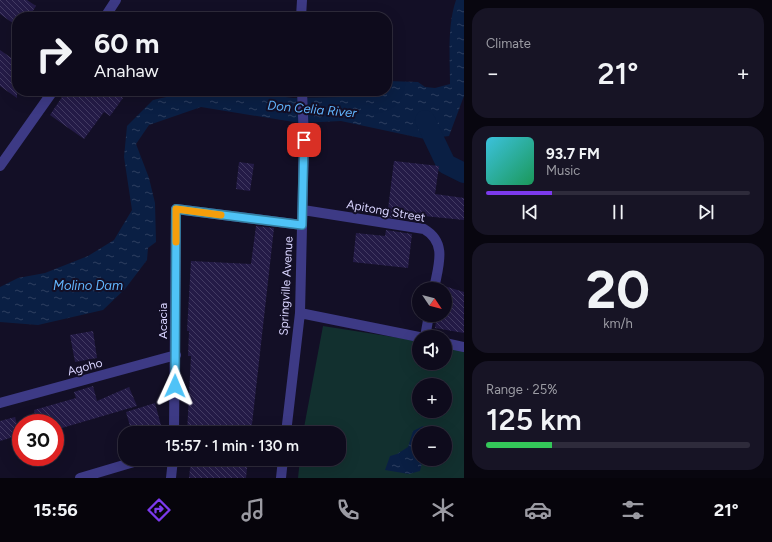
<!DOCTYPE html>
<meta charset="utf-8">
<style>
:root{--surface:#0e0b1c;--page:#171425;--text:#f1f3f6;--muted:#9b9ba3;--line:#2e2b3b;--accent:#7c3aed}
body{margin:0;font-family:Figtree,sans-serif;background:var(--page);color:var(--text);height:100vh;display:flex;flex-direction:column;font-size:15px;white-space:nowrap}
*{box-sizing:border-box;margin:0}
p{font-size:13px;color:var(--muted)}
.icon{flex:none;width:22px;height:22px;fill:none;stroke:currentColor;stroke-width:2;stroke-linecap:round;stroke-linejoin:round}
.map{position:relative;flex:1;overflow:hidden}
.side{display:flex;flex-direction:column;gap:8px;padding:8px;background:#08060f;width:308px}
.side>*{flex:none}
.guide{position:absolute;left:12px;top:12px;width:380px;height:84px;border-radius:16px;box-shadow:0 4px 16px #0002,0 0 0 1px var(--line);background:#0e0b1c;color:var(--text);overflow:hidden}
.needle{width:26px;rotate:125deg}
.fabs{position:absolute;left:412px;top:282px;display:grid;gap:8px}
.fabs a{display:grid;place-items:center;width:40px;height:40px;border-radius:50%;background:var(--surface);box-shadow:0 4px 16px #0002,0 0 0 1px var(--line);font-size:20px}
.speed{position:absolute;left:12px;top:414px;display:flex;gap:8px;font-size:20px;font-weight:700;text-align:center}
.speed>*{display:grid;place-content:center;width:52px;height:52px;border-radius:50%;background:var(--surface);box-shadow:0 4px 16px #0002,0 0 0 1px var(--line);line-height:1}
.speed .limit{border:6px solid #d22;background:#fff;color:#111}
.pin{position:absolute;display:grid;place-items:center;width:34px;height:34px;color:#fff;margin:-17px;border-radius:8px;box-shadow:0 2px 6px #0006}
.me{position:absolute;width:44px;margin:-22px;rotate:1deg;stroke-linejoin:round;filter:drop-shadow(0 0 3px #0008)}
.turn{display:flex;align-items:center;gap:14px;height:84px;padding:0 16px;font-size:18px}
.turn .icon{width:52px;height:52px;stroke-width:2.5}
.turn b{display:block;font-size:28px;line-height:34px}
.big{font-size:30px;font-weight:600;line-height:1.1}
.side .tile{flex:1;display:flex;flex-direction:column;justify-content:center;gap:6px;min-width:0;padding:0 14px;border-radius:16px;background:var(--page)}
.side .dial{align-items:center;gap:0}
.dial b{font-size:52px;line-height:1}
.song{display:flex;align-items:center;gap:12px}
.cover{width:48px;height:48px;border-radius:6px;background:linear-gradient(135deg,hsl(190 70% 55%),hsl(150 70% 35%))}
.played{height:4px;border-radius:2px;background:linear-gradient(90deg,var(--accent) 25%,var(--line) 25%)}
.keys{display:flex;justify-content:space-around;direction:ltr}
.heat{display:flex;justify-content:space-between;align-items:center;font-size:22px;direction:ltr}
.charge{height:6px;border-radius:3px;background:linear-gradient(90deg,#34c759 25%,var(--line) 0)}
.trip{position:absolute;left:118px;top:426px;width:228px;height:40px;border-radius:16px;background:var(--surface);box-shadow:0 4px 16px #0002,0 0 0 1px var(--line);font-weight:600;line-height:40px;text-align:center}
.menu{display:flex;height:64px;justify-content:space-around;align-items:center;background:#06040b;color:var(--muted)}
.menu .icon{width:28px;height:28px}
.menu .on{color:var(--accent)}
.menu b{font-size:18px;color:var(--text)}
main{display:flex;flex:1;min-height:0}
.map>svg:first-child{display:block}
</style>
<main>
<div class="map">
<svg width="464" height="478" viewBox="0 0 464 478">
<defs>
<pattern id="water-ripples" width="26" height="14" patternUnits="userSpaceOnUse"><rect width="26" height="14" fill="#0a1f44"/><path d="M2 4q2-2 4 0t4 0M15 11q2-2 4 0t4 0" fill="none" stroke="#2d3f60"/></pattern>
<pattern id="building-back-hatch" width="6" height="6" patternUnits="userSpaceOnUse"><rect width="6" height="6" fill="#241b47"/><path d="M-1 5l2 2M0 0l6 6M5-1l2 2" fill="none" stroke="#433b63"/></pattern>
</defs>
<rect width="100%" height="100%" fill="#130f26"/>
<!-- green -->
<path fill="#12302f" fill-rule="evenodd" d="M 323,326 L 419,341 L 419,363 L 445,363 L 445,346 L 464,350 L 464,478 L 298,478 L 300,459 L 339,459 L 339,433 L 303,433 ZM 419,385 L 445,385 L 445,411 L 419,411 ZM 419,433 L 445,433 L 445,459 L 419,459 Z"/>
<!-- water -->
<path fill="url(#water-ripples)" d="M 456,0 L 464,0 L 464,96 L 449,136 L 425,139 L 341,121 L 300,123 L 201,107 L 149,125 L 136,144 L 149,178 L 155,203 L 156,242 L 148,248 L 147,260 L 125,289 L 103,310 L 38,325 L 0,322 L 0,287 L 18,278 L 45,273 L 88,256 L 114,240 L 132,210 L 124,157 L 127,126 L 153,100 L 193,91 L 241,91 L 293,98 L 341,97 L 353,91 L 387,91 L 387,81 L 418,82 L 425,87 L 435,88 L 450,84 C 450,57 447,27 456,0 Z
M 423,426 L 426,433 L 419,433 L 419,459 L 423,459 L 420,471 L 409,474 L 385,470 L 390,456 L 397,454 L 408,447 L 413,431 Z"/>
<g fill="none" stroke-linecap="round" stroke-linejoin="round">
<!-- canal -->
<path stroke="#0a1f44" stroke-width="20" d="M 425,120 L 446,164 L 464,173"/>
</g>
<!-- building -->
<path fill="url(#building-back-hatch)" d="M 0,0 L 27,0 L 36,6 L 29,17 L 17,17 L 17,26 L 0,14 Z
M 0,50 L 17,62 L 17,98 L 0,86 Z
M 66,91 L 114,91 L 123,98 L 110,116 L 104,112 L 84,139 L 50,115 Z
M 394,161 L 439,166 L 435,194 L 464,198 L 464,220 L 414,215 L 414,221 L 387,217 Z
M 239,162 L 254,164 L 250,191 L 236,189 Z
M 256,226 L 274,228 L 251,433 L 187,433 L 191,356 L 188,356 L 189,331 L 187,331 L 191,261 L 251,264 Z
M 386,230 L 412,234 L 408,268 L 353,262 L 356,233 L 385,236 Z
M 444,286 L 464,292 L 464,333 L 435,328 L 437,315 L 445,315 Z
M 93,331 L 97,358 L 75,362 L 70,335 Z
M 93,386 L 97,401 L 129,387 L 137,406 L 55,430 L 55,423 L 37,423 L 34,410 L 76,398 L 74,392 Z
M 155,403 L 163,433 L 132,433 L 126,412 Z
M 15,417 L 20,435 L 0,441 L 0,421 Z
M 191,459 L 248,459 L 246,478 L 189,478 Z"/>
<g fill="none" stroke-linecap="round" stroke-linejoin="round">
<!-- minor -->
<path stroke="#3d3a85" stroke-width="10" d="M 105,17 L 116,0
M 301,17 L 302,0
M 0,166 L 53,91
M 303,210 L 424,229 C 448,243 438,266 434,289
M 300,313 L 419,337
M 425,337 L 429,315
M 445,343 L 464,347
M 0,403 L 176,355
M 174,433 L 176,209 L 302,225
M 286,433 L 300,313 L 304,140 L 302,91
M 80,478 L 144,459
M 171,478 L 173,459
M 281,478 L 283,459"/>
</g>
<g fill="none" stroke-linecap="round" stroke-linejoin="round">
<!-- route casing -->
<g stroke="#337fa1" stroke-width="10">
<path id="route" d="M 175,386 L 176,209 L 302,225 L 304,140"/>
</g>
<!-- route -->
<use href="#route" stroke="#4fc3f7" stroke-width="7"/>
<!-- slow -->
<path stroke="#f59e0b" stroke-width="7" d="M 176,242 L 176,209 L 221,215"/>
</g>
<g text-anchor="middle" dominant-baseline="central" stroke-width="4" stroke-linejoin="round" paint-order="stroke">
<!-- street labels -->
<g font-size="12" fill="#d9d4ff" stroke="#130f26">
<text transform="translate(386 211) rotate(10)">Apitong Street</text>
<text transform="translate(286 286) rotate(-87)">Springville Avenue</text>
<text transform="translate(163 321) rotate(-90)">Acacia</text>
<text transform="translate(85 367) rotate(-15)">Agoho</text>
</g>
<!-- water labels -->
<g font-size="13" font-style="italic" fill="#62b6ff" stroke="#130f26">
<text transform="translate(312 109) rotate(5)">Don Celia River</text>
<text x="88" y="285">Molino Dam</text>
</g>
</g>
</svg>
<div class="fabs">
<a><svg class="needle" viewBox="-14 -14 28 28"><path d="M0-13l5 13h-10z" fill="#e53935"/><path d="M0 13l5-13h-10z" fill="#9b9ba3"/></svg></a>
<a><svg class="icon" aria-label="sound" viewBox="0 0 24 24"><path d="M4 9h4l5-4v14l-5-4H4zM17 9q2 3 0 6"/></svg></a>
<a>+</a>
<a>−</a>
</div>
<div class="speed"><div class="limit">30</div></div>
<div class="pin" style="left:304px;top:140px;background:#d93025"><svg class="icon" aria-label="arrive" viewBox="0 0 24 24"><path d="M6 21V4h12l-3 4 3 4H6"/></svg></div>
<svg class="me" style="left:175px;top:386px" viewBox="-20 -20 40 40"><path d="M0-17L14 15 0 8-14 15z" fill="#4fc3f7" stroke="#fff" stroke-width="4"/></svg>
<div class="trip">15:57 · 1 min · 130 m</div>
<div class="guide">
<div class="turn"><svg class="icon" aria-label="right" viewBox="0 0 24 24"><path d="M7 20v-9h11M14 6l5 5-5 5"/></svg><div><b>60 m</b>Anahaw</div></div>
</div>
</div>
<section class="side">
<div class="tile"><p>Climate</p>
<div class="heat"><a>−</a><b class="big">21°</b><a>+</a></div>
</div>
<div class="tile">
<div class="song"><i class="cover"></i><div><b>93.7 FM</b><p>Music</p></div></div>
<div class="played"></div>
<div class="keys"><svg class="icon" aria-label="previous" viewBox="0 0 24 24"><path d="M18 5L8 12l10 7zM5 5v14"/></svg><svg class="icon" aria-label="pause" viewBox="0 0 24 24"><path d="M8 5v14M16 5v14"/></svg><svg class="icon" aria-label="next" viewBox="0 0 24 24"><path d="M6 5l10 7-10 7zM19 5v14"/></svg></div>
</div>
<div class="tile dial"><b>20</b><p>km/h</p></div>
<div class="tile"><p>Range · 25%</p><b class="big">125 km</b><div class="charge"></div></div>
</section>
</main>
<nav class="menu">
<b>15:56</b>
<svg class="icon on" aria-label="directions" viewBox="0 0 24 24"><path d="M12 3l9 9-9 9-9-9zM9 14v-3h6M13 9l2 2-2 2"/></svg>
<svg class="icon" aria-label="music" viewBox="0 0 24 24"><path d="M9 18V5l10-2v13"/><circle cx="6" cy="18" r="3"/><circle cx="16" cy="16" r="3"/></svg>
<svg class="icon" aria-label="phone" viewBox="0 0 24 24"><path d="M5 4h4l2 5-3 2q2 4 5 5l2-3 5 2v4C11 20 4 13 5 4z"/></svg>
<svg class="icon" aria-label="climate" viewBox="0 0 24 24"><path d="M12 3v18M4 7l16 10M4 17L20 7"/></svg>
<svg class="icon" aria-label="car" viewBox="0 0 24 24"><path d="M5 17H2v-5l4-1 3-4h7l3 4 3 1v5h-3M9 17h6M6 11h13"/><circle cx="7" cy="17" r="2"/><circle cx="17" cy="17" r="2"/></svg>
<svg class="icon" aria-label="filters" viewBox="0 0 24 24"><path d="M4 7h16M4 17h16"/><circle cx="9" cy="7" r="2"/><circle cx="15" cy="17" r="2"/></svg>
<b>21°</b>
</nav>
